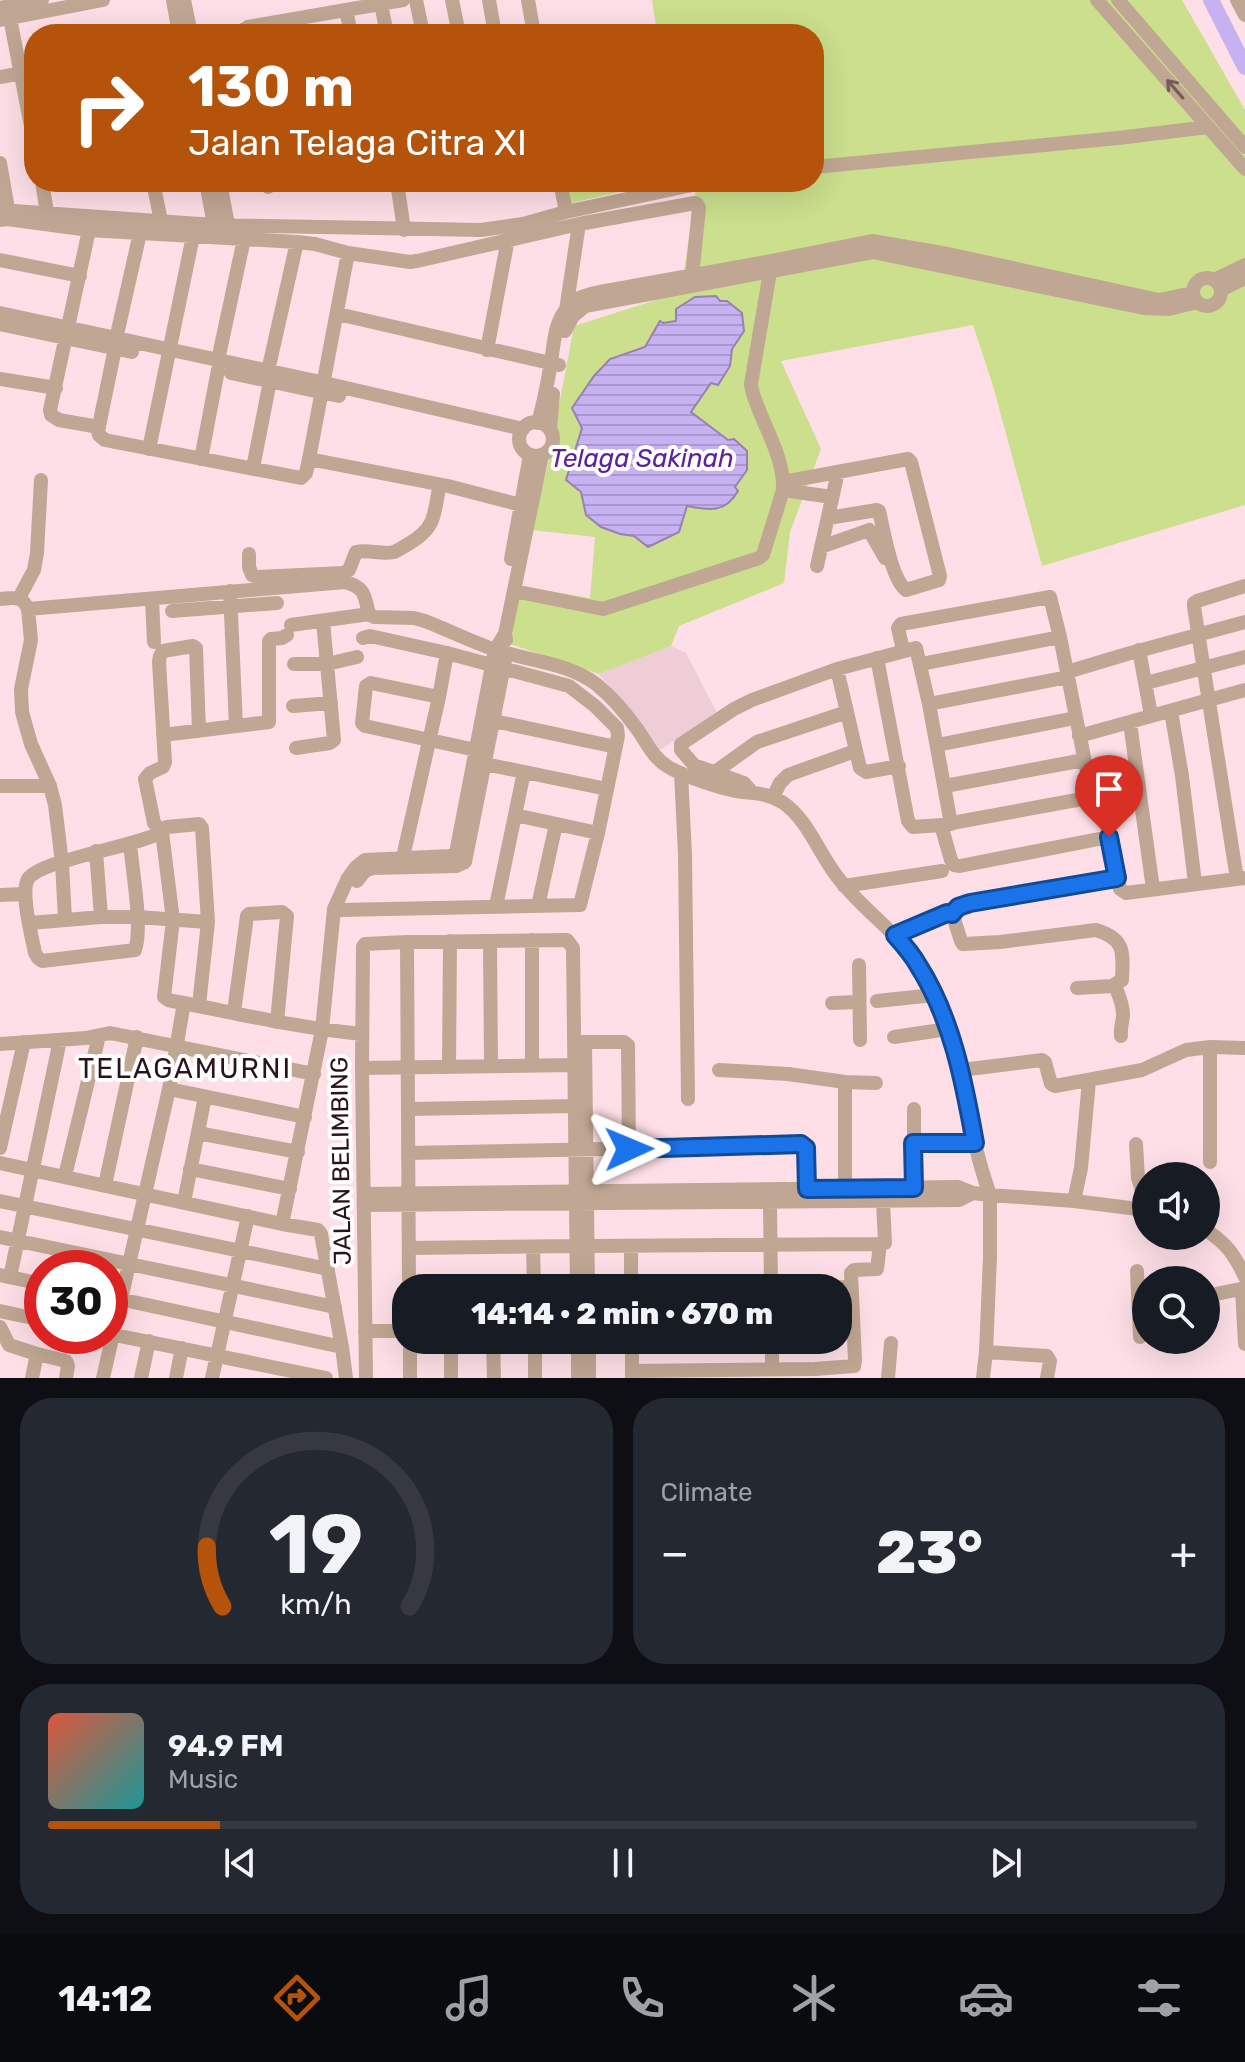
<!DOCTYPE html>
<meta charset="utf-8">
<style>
:root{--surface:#171b24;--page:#242831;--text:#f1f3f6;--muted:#9ea1a6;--line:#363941;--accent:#b45309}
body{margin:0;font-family:Rubik,sans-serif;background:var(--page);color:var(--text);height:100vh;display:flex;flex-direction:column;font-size:30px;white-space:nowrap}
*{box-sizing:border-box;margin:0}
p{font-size:26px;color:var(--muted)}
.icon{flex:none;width:44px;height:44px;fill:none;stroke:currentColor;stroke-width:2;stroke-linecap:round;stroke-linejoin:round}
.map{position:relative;height:1378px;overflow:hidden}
.details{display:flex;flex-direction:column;gap:20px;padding:20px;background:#0d0f14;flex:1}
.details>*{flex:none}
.top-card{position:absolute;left:24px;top:24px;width:800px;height:168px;border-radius:32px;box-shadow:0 8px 32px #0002;background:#b45309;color:#fff;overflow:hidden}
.controls{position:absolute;left:1132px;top:1162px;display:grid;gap:16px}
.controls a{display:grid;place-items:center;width:88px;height:88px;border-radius:50%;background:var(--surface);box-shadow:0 8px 32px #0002;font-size:40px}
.speed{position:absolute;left:24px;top:1250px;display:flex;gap:16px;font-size:40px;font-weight:700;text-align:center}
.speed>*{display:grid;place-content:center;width:104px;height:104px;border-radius:50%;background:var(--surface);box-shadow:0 8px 32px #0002;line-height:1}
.speed .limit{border:12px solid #d22;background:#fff;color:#111}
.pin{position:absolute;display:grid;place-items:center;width:68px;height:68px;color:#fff;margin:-82px -34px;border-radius:50% 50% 50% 0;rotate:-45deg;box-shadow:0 0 8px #0007}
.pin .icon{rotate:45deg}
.me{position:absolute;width:88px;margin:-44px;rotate:89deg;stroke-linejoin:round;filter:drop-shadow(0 0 6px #0008)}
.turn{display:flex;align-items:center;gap:28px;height:168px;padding:0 32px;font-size:36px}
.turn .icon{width:104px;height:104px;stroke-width:2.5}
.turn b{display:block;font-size:56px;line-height:68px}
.big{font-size:60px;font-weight:800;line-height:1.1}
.details .widget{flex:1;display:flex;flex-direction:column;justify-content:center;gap:12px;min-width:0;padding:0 28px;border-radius:32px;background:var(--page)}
.details .dial{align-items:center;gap:0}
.dial svg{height:208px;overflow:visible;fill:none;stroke:var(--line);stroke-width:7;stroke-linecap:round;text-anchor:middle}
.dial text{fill:var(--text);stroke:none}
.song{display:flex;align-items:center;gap:24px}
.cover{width:96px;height:96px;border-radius:12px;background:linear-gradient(135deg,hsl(10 70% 55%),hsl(180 70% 35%))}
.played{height:8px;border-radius:4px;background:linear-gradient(90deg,var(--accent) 15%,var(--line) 15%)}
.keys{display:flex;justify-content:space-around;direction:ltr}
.heat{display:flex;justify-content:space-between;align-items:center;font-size:44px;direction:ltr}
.details .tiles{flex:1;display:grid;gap:20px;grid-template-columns:1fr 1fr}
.widget:last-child{grid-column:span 2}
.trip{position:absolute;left:392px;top:1274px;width:460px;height:80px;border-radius:32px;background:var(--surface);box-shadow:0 8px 32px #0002;font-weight:800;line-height:80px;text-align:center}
.tab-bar{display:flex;height:128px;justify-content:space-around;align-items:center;background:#090b0e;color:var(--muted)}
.tab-bar .icon{width:56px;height:56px}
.tab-bar .active{color:var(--accent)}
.tab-bar b{font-size:36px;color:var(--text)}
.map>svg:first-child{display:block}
</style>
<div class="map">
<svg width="1245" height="1378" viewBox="0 0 1245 1378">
<defs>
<pattern id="water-rules" width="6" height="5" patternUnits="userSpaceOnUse" patternTransform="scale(2)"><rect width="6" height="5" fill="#c6b1f1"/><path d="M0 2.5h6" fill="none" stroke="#aa97ce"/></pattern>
</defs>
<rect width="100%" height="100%" fill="#fedfe7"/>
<!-- built -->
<path fill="#efcdd6" d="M 671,646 L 686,653 L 717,713 L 660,750 L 599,674 Z"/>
<!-- grass -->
<path fill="#cbdf8d" d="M 652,0 L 1182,0 L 1245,110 L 1245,505 L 1042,566 L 993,386 L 973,325 L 781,361 L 821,449 L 790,532 L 784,583 L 679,626 L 671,646 L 599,674 L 510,644 L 522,586 L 590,598 L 595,537 L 532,530 L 548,463 L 574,326 L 681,292 L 697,182 L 814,182 L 814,34 L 657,34 Z
M 564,182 L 662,182 L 567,204 Z"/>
<!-- water -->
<path fill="url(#water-rules)" stroke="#9881b1" stroke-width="2" d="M 716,296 L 720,301 L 727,301 L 742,313 L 744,331 L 732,349 L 730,366 L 718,385 L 711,383 L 691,412 L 728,440 L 734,439 L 747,451 L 747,470 L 735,487 L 738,491 C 725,514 708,510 687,506 L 679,532 L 648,547 L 634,536 L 620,534 L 601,527 L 586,515 L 581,492 L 566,480 L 582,428 L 572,408 L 594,376 L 610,359 L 645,347 L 660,321 L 663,323 L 676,321 L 676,309 L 695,297 Z"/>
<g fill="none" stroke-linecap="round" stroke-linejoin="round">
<!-- river -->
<path stroke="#c6b1f1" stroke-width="16" d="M 1211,0 L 1245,67"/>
<!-- minor -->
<path stroke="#c0a793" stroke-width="14" d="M 173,0 L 179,34
M 184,0 L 191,34
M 416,0 L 423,34
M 452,0 L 459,34
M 489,0 L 495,34
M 528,0 L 534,34
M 1097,0 L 1245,169
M 1118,0 L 1245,147
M 1237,0 L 1245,15
M 381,4 L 387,34
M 0,8 L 42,0
M 346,10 L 351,34
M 10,18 L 34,142
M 0,20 L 103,0
M 242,34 L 243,30 L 248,27 L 403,0
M 0,77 L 34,71
M 0,163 L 8,209
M 814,167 L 1118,138 L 1208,127
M 42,182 L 47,212
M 153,182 L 161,221
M 206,182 L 214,225
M 220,182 L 228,225
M 267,182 L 268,187
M 397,182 L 404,230
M 560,182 L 566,212
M 0,210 L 214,225 L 481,230 L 523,224 L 566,212 L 706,182
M 0,220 L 7,219 L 89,230 L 297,242 L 315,244 L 348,253 L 410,262 L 417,261 L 579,224 L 695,203 L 697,204 L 699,208 L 691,286
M 89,230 L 50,410 L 51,415 L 59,420 L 99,427
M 0,260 L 80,276
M1193 292a14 14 0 1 1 28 0a14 14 0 1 1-28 0Z
M 1214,280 L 1245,265
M 1221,290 L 1245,278
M 566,310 L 579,224
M 0,313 L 316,381 L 523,429
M 338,314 L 559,365
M 0,324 L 132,352
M 565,331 L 573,316 L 585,306 L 873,252 L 1144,308 L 1169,309 L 1197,302
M 116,339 L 140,233
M 115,348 L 98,431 L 99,435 L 105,440 L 301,478 L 306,473 L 309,459 L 348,253
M 487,350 L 508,239
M 218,360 L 244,239
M 268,371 L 297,242
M 231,373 L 339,396
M 0,379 L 56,388
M519 439a17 17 0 1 1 34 0a17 17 0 1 1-34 0Z
M 538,423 C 543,405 547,386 550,368 C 554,348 553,324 567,308 C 575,297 587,295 600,292 L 772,261 L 872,241 L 948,254 L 1159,300 L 1193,293
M 550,430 L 553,394
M 149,449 L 193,236
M 201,459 L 218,370
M 309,459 L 448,486 L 521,505
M 253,468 L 270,381
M 783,482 L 908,459 L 911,462 L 940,576 L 939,580 L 906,590 C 891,578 884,531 879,511 L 877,510 L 828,518
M 783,490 L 832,497
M 821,547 L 869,530 L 885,558
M 249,554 L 249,567 L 252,575 L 258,577 L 343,573 L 349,570 L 356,552 C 369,549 381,555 394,552 C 399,550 405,546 410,543 C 438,526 433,513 440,485
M 511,559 L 530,455
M 817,566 L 838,472
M 230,591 L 236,726
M 514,591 L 603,609 L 759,558 L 763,555 L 783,490 C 784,463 771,439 761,415 C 757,404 752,395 751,384 L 771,266
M 19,598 L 34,570 L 37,553 L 41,480
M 0,599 C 14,598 22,595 28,609 L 345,582 C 366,588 364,595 369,614 L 374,617 L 414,618 L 425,621 C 448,630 470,641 493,649 C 526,661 567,662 596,684 C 612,697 625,712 637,729 C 646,741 653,758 667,766 C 682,776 724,790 742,792 C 756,793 769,794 782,802 C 809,820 819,855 839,879 C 863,910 896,931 918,964 C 953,1017 962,1081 975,1142 C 978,1160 984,1177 990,1195 L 1074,1201 L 1146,1210
M 152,599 L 154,642
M 28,609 L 31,640 L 21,689 L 22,712 L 31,744 L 50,786 L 55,805 L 62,863 L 65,919
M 172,611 L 277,603
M 291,625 L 369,614
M 506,640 L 505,634 L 542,455
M 903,650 L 898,628 L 901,624 L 1050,597 L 1060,637 L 1091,792 L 1106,820 L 1120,889 L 1126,893 L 1245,878
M 1139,650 L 1151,715
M 877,658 L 908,821 L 913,827 L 941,825 L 1093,797
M 294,664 L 327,664 L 357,657
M 921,664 L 1060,637
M 837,669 L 860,768 L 866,772 L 899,766
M 1067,672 L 1127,654 L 1245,622
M 1146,683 L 1245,657
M 439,697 L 371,683 L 366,686 L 362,723 L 365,726 L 485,752
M 929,704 L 1068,677
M 293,706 L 331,703
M 1171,711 L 1182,776 L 1195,883
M 494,721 L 616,747
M 1130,723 L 1153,889
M 163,735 L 269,722 L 269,641 L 271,639 L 282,638 L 287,635
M 1079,736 L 1245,690
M 937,745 L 1075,718
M 296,748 L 330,743 L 334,740 L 323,621
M 485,764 L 607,789
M 715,772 L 757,742 L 847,712
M 681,773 L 685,855 L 688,1099
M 0,786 L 50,786
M 945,786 L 1084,760
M 751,791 L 744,783 L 694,765 L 681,750 L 681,744 L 734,709 L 752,700 L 837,669 L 916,648 L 929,704 L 951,824
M 773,797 L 780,783 L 788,775 L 855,751
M 515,815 L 598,833
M 941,825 L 951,860 L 954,865 L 960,866 L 1109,837
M 130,843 C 132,869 143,928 135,950 L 42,961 L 38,958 L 35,953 C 32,937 20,893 28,879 C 40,860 138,846 162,832 L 154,823 L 145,779 L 150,773 L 163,767 L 165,762 L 159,662 L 160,656 L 163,651 L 193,646 L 196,648 L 199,731
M 96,851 L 101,917
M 403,857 L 439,697 L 447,653
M 1237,879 L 1194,607 L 1194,603 L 1197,601 L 1245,586
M 357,881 L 365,871 L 373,868 L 456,866 L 465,862 L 505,661
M 844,886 L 942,871
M 0,895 L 25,894
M 496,906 L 524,772
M 538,906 L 556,824
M 334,909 L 340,910 L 580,905 L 598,833 L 618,736 L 617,728 L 595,706 L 569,686 L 447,653 L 370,636 L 363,638
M 952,914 L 958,907 L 970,903 L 1117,878
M 30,923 L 101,917 L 137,917 L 208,922
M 895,935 L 950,913 L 953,916 L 961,941 L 963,944 L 1000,942 L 1096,930 C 1126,939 1123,953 1122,980 L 1112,986 L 1077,988
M 490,941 L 491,1066
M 407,942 L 409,1288
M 859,965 L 860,1040
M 1115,985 C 1118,994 1123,1004 1123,1014 C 1123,1022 1120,1027 1121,1036
M 877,1001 L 934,995
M 832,1003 L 859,1002
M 199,1005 L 208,922 L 202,828 L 199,824 L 167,827 L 162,832 L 173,920 L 164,997 L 168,1000 C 232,1012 297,1028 362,1034
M 234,1012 L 247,916 L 249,914 L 282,912 L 287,916 L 277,1022
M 894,1037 L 948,1029
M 579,1042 L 624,1042 L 628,1045 L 629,1149
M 585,1042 L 588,1288
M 0,1044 L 86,1038 L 110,1033 L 314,1074
M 532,1066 L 532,940
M 449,1067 L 450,941
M 362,1068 L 575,1065
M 719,1070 L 788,1074 L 845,1082 L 845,1188
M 961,1070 L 1042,1060 L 1045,1062 L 1051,1084 L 1055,1086 L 1142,1070 L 1186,1050 L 1210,1047 L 1245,1048
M 845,1082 L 876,1083
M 169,1089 L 305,1117
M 408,1109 L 575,1106
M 198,1133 L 298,1152
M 913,1143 L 975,1143
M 1136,1144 L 1138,1178 L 1143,1193 L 1145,1210
M 0,1148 L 24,1042
M 408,1153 L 803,1145 L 806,1148 L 807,1189
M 1210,1162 L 1210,1047
M 0,1163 L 282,1224 L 318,1230 L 321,1234 L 342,1347 L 346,1378
M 190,1169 L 290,1189
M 65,1176 L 99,1036
M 105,1185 L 137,1037
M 914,1188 L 914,1109
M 364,1194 L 958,1187 L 973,1193 L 990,1195 L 990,1257 L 986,1352 L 1047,1356 L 1050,1361 L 1047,1378
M 0,1201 L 328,1269
M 1074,1201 L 1081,1168 L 1089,1081
M 184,1202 L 205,1097
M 770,1202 L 771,1288
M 364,1205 L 959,1200 L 973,1193
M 282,1224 L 322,1030 L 334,909 L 348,878 L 356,867 L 365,860 L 450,856 L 456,853 L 495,650 L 505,634
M 1206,1230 C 1227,1244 1234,1254 1245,1277
M 0,1237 L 335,1307
M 880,1244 L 885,1243 L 883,1201
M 588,1246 L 880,1244 L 877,1269 L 854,1270 L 851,1273 L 855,1360 L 854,1366 L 815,1369 L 632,1371
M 631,1246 L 631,1288
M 533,1247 L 534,1288
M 409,1248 L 577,1246
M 1137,1271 L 1140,1337
M 0,1275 L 42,1284
M 10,1277 L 60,1040
M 499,1288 L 534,1287
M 681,1288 L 851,1287
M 1242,1289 L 1245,1344
M 1206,1296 L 1245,1288
M 110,1297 L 342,1347
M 0,1311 L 42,1320
M 0,1327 L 9,1345 L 37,1354 L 32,1378
M 365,1331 L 406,1331
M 110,1334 L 326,1378
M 410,1340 L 410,1378
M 451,1340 L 451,1378
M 493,1340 L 494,1378
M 535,1340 L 535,1378
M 578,1340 L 578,1378
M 589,1340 L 589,1378
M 632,1340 L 632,1378
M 772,1340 L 772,1369
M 37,1354 L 66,1361 L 68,1366 L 66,1378
M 103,1378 L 169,1089 L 184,1003
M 141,1378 L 149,1341
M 176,1378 L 182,1348
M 212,1378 L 248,1216
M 366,1378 L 362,1068 L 363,947 L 365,944 L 407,942 L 567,940 L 573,948 L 577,1288
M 888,1378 L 891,1343
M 983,1378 L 986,1352"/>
</g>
<!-- one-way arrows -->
<defs><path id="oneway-shaft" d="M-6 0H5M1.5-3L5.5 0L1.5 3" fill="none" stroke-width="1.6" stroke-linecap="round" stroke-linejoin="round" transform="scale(2)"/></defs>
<use stroke="#765c57" href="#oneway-shaft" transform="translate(1175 89) rotate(-131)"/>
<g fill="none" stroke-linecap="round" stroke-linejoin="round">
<!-- route casing -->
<g stroke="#114b97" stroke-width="20">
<path id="route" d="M 629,1149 L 801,1144 L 806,1148 L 807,1189 L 914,1188 L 913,1143 L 975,1143 C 964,1082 952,1018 918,965 C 912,954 903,944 895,935 L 947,913 L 952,914 L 958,907 L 970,903 L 1117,878 L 1109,837"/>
</g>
<!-- route -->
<use href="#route" stroke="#1a73e8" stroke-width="14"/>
</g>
<g text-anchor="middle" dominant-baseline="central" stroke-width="8" stroke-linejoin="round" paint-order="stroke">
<!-- street labels -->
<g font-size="24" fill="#2c121b" stroke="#fff">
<text transform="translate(341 1161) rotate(-91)">JALAN BELIMBING</text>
</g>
<!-- water labels -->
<g font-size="26" font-style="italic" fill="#5c229c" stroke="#fff">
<text x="642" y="458">Telaga Sakinah</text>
</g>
<!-- quarter labels -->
<g font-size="28" letter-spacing="2" fill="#2c121b" stroke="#fff">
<text x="185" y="1068">TELAGAMURNI</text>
</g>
</g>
</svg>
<div class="controls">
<a><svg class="icon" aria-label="sound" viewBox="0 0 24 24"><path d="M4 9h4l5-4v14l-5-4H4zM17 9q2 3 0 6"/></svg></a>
<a><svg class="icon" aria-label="search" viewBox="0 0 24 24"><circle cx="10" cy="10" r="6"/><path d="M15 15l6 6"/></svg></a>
</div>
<div class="speed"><div class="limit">30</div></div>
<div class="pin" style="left:1109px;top:837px;background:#d93025"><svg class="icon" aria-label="arrive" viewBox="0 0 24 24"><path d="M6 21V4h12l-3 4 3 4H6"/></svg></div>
<svg class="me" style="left:629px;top:1149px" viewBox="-20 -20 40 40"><path d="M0-17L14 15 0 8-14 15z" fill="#1a73e8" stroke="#fff" stroke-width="4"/></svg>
<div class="trip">14:14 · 2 min · 670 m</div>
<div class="top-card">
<div class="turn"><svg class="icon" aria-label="right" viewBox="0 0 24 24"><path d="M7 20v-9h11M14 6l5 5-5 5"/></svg><div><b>130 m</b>Jalan Telaga Citra XI</div></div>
</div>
</div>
<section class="details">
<div class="tiles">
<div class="widget dial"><svg viewBox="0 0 100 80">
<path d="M14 69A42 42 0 1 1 86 69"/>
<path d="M14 69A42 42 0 0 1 8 46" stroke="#b45309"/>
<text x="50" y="56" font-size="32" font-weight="700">19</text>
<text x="50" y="72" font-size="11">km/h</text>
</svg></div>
<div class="widget"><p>Climate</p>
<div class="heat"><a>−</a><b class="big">23°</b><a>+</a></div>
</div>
<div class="widget">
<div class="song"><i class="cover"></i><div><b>94.9 FM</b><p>Music</p></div></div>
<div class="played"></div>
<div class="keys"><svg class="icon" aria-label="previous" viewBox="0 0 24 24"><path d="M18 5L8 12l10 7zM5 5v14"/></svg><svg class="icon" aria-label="pause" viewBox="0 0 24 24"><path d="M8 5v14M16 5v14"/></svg><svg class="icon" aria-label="next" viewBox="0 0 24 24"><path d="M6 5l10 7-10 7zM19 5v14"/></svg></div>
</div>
</div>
</section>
<nav class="tab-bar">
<b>14:12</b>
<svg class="icon active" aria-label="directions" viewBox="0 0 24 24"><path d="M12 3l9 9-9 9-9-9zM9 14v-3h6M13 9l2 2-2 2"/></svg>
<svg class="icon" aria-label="music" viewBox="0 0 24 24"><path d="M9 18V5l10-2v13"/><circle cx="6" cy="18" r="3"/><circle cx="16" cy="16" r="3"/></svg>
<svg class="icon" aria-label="phone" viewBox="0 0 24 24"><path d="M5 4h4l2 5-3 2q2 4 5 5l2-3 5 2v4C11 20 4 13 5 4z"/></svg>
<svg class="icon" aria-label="climate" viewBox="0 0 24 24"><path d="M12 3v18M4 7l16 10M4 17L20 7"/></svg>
<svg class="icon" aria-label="car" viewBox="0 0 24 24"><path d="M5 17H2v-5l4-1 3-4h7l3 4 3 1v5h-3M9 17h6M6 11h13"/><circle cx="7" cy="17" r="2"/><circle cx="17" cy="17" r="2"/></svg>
<svg class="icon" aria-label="filters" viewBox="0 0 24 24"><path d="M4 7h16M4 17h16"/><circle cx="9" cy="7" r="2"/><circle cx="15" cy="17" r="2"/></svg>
</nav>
